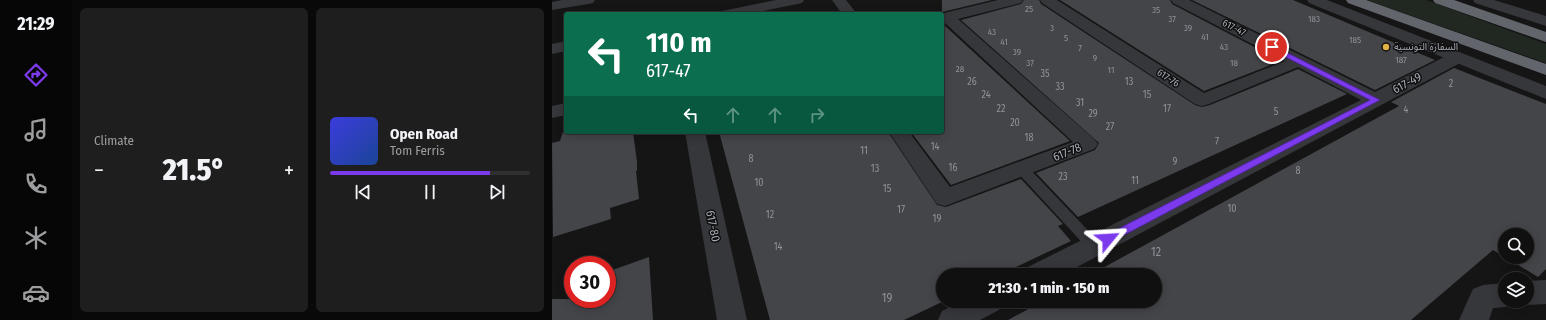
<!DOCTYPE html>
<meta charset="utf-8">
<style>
:root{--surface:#101010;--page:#1e1e1e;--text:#f1f3f6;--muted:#9c9d9f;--line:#303030;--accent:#7c3aed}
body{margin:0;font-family:"Fira Sans Condensed","Noto Sans Arabic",sans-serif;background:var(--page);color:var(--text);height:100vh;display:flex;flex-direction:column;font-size:15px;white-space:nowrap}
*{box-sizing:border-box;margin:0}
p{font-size:13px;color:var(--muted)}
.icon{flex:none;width:22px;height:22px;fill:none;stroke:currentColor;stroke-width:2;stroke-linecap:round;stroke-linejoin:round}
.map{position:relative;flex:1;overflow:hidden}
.side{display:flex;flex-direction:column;gap:8px;padding:8px;background:#090909;width:480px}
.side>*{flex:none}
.banner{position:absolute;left:12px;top:12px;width:380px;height:122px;border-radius:4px;box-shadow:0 2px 10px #0003,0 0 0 1px var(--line);background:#0b6e4f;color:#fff;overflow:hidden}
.controls{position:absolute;left:946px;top:228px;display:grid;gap:8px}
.controls a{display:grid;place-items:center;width:36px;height:36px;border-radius:50%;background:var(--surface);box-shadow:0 2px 10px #0003,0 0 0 1px var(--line);font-size:20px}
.speed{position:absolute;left:12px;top:256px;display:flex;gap:8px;font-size:20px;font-weight:700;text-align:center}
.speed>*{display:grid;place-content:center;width:52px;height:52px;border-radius:50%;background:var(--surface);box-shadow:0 2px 10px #0003,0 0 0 1px var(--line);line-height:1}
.speed .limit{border:6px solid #d22;background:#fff;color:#111}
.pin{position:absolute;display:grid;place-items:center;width:34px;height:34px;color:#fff;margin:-17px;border:2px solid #fff;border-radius:50%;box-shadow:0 1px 4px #0007}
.me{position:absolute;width:44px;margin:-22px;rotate:63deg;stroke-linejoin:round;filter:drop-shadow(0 0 3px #0008)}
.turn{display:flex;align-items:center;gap:14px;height:84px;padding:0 16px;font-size:18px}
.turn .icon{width:52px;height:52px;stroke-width:2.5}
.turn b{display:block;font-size:28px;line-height:34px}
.lanes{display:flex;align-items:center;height:38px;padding:0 16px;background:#0003;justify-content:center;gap:20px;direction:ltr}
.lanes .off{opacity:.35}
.big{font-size:30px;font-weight:800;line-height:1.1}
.side .tile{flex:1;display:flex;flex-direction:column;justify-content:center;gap:6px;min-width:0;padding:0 14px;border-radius:6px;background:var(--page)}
.song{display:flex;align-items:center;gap:12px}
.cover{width:48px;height:48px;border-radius:6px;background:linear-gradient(135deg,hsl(240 70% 55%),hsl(220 70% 35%))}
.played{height:4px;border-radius:2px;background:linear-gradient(90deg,var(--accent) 80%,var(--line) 80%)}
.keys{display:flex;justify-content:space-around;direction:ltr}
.heat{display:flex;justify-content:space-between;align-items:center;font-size:22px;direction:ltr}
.side .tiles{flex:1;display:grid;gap:8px;grid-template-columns:repeat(2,1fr)}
.trip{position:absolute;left:384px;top:268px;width:226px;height:40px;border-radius:20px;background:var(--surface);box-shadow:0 2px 10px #0003,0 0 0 1px var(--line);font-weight:800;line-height:40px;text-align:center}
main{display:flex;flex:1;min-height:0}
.tab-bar{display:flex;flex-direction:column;width:72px;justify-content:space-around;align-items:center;background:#060606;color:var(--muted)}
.tab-bar .icon{width:28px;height:28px}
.tab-bar .active{color:var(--accent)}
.tab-bar b{font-size:18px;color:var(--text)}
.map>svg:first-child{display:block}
</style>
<main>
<nav class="tab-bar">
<b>21:29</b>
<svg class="icon active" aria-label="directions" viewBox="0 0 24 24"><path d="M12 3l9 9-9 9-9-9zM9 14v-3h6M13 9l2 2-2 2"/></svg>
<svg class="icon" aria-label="music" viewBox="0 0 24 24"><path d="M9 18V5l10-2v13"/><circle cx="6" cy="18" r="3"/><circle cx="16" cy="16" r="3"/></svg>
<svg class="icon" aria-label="phone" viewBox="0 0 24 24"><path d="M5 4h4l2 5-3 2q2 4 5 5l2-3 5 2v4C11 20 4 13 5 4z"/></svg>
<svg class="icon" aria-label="climate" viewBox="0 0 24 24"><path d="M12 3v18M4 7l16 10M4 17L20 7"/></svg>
<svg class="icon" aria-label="car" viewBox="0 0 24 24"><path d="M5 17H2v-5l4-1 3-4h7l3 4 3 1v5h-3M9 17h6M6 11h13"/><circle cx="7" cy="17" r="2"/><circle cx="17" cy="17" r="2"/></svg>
</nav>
<section class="side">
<div class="tiles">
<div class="tile"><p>Climate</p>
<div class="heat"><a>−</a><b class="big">21.5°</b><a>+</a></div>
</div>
<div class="tile">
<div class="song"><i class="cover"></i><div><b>Open Road</b><p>Tom Ferris</p></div></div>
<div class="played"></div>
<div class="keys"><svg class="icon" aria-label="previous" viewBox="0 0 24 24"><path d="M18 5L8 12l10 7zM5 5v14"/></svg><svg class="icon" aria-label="pause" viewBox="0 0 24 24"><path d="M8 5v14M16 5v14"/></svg><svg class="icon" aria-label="next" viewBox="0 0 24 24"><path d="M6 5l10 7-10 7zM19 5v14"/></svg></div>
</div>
</div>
</section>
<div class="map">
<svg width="994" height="320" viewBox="0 0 994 320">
<rect width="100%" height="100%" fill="#151516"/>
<!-- green -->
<path fill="#212822" d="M 815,0 L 874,0 L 994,44 L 994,63 Z"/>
<!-- building -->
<path fill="#444549" d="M 390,0 L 440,0 L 390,12 Z
M 472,0 L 487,0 L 489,4 L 643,105 L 650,107 L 658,105 L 746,69 L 795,94 L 526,217 L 484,173 L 543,150 L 547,143 L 409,20 L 469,4 Z
M 508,0 L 618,0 L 620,4 L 729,61 L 652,91 Z
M 640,0 L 741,0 L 883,60 L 823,90 Z
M 390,24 L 391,24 L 518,141 L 399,185 L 359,132 L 390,132 Z
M 902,68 L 994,104 L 994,269 L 986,277 L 953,257 L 975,257 L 975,235 L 953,235 L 953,257 L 941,250 L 859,320 L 456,320 L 491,301 L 603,301 L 603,275 L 538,275 L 847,106 L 839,102 Z
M 11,132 L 81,132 L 85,162 L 85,171 L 84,171 L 87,199 L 58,208 L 59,219 L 1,237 L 0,143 L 8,141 Z
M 167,132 L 336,132 L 385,205 L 394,207 L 469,179 L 511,224 L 506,226 L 519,241 L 447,275 L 391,275 L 391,301 L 392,301 L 352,320 L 218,320 Z
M 97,257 L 101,320 L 0,320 L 0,299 L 55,299 L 55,272 Z"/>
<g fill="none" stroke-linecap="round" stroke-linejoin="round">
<!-- service -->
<path fill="#36373b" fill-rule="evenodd" d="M 470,165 L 475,166 L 547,242 L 550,246 L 547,250 L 542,252 L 537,250 L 465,172 L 463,169 L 465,166 Z"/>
<!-- minor -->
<path fill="#36373b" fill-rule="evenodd" d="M 10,0 L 43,0 L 41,3 L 36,4 L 0,10 L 0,2 Z
M 224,0 L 252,0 L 250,3 L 197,14 L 168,14 L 170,11 Z
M 280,0 L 294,0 L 305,14 L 290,14 Z
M 446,0 L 471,0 L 469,3 L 406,19 L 542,139 L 546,144 L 542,149 L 393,206 L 385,204 L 337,132 L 357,132 L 398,187 L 521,142 L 392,22 L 390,22 L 390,14 L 388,14 Z
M 488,0 L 505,0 L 652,93 L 733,61 L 621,3 L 619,0 L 637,0 L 823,92 L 898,54 L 904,53 L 910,54 L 912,58 L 910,62 L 510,275 L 472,275 L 476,267 L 809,100 L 746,67 L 657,104 L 650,106 L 643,104 L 490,3 Z
M 14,41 L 14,51 L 0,54 L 0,44 Z
M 14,103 L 14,115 L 0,118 L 0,106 Z
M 133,132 L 153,132 L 195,320 L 165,320 Z
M 994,280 L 994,304 L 975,305 L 965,301 L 975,301 L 975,281 Z
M 953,283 L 953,301 L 964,301 L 963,303 L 953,307 L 941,308 L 937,320 L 907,320 L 921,289 L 931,285 Z
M 410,301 L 452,301 L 447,310 L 428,320 L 386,320 L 390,311 Z"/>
<!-- tertiary -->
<path fill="#36373b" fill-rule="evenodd" d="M 755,0 L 775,0 L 994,86 L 994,99 L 757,3 Z
M 921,0 L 942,0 L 994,16 L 994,26 L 923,3 Z"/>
<!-- motorway -->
<path fill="#62656b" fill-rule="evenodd" d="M 794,0 L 814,0 L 994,64 L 994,75 L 796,3 Z
M 881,0 L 902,0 L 994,32 L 994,42 L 883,3 Z"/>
</g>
<!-- route -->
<path fill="#7c3aed" stroke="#51269a" d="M 718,46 L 722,46 L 828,100 L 559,242 L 552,242 L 550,239 L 552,236 L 818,100 L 718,49 Z"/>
<!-- markers -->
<circle fill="#dfb044" stroke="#101011" stroke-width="1.5" cx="834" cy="47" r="4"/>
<g text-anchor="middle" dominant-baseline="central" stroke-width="3" stroke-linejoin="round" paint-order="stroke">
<!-- far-number labels -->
<g font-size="9" fill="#8f929a">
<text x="477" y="9">25</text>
<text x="604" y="10">35</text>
<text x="620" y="19">37</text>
<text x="762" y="19">183</text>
<text x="500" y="28">3</text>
<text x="636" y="28">39</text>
<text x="440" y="32">43</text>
<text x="653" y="37">41</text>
<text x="514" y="38">5</text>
<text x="803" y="40">185</text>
<text x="452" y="42">41</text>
<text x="672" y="47">43</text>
<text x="528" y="48">7</text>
<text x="465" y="52">39</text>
<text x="543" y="58">9</text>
<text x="849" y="60">187</text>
<text x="478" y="63">37</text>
<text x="682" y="63">18</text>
<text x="408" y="69">28</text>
<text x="559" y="70">11</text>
</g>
<!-- far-street labels -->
<g font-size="10" fill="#a8abb5" stroke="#101011">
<text transform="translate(682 28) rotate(27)">617-47</text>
<text transform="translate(616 78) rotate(33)">617-76</text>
</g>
<!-- far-poi labels -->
<g font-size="10" fill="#a8abb5" stroke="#101011" text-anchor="start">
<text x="842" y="47">السفارة التونسية</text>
</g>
<!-- number labels -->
<g font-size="10" fill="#8f929a">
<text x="493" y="74">35</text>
<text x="420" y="82">26</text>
<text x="577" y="82">13</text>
<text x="899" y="84">2</text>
<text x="508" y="87">33</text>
<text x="434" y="95">24</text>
<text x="595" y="95">15</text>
<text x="528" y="103">31</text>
<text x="449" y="109">22</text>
<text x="615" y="109">17</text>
<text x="854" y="110">4</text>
<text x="724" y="112">5</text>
<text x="541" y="114">29</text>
<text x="463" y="123">20</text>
<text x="558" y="127">27</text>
<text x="477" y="138">18</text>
<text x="665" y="142">7</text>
<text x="383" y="147">14</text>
<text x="312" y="151">11</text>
<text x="199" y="159">8</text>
<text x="623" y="162">9</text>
<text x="401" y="168">16</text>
<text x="323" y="169">13</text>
<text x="746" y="171">8</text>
<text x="511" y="177">23</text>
<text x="583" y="181">11</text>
<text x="207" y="183">10</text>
<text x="335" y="189">15</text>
<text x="680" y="209">10</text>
<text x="349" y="210">17</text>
<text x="218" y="215">12</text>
<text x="385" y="219">19</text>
<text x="226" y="247">14</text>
</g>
<!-- street labels -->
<g font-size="12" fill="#a8abb5" stroke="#101011">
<text transform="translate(855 83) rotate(-28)">617-49</text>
<text transform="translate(515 152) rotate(-22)">617-78</text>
<text transform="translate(161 226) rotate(79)">617-80</text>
</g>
<!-- near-number labels -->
<g font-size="12" fill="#8f929a">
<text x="604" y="252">12</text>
<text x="335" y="298">19</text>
</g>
</g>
</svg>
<div class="controls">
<a><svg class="icon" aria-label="search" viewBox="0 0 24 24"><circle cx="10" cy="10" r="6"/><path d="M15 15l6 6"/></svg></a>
<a><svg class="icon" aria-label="layers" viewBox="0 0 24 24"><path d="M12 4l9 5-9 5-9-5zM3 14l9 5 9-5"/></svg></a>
</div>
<div class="speed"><div class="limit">30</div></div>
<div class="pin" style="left:720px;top:47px;background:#d93025"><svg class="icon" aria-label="arrive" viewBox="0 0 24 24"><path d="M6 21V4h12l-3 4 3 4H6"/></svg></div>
<svg class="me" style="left:556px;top:239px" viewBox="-20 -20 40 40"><path d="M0-17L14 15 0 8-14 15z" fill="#7c3aed" stroke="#fff" stroke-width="4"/></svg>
<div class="trip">21:30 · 1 min · 150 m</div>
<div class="banner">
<div class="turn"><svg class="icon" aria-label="left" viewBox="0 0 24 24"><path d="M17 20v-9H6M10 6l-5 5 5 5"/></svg><div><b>110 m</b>617-47</div></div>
<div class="lanes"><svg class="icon" aria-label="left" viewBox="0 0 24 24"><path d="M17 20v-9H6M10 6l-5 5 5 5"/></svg><svg class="icon off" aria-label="ahead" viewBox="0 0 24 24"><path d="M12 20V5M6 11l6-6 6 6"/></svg><svg class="icon off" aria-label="ahead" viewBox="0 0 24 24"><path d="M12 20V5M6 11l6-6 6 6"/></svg><svg class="icon off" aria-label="right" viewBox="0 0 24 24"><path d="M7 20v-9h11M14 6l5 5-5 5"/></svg></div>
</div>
</div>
</main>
